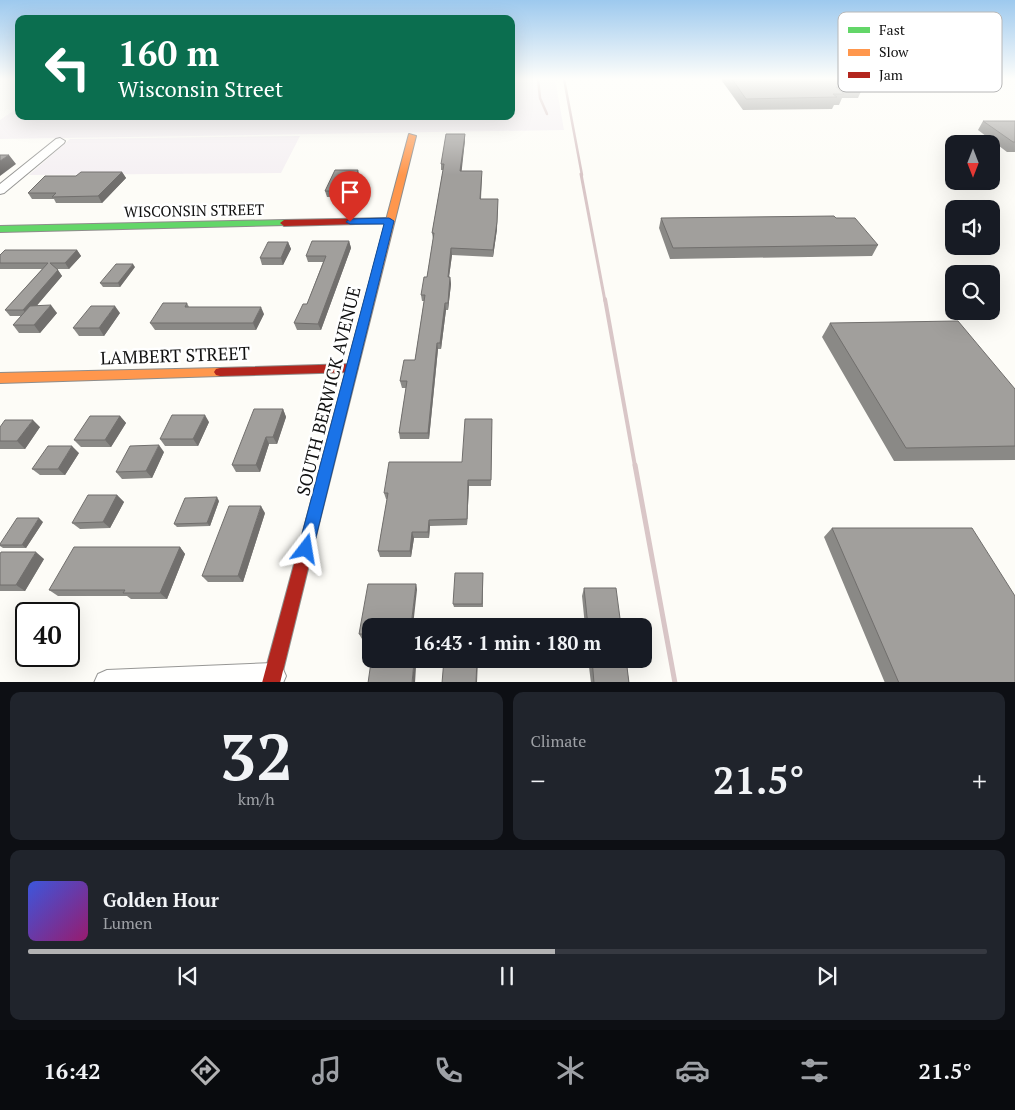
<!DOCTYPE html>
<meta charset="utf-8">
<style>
:root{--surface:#171b24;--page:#20242c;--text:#f1f3f6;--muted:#9ea1a6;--line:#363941;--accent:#b2b2b3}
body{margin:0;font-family:"PT Serif",serif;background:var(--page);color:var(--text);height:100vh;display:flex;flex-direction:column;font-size:19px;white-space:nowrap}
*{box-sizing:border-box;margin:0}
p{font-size:16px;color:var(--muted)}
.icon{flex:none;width:28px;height:28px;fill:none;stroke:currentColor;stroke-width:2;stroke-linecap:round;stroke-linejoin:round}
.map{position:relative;height:682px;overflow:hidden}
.sheet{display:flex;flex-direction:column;gap:10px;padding:10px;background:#0d0f14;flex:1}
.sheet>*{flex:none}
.hud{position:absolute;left:15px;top:15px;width:500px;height:105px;border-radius:10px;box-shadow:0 5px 20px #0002;background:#0b6e4f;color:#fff;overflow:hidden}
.needle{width:32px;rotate:180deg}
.tools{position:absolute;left:945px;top:135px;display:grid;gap:10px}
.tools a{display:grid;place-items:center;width:55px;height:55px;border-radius:10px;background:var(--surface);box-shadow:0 5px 20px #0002;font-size:25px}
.speed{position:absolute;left:15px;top:602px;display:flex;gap:10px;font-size:25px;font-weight:700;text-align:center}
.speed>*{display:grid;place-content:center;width:65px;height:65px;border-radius:50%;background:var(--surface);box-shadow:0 5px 20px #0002;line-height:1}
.speed .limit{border:2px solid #111;border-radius:8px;background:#fff;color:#111}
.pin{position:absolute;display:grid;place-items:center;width:42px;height:42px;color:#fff;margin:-51px -21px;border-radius:50% 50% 50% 0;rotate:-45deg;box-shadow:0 0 5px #0007}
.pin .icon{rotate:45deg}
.me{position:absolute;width:55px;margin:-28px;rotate:14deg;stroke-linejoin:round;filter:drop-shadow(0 0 4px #0008)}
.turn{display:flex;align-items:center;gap:18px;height:105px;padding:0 20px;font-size:22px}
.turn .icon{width:65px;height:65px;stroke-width:2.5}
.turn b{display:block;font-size:35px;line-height:42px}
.big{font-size:38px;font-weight:800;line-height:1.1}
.sheet .card{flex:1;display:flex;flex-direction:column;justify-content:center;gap:8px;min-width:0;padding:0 18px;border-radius:10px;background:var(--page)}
.sheet .dial{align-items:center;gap:0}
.dial b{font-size:65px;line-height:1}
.song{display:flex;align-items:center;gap:15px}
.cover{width:60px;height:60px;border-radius:8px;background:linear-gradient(135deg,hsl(230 70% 55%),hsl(320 70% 35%))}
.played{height:5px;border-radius:2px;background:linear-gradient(90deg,var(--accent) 55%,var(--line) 55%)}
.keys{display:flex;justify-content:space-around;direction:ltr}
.heat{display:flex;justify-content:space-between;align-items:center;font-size:28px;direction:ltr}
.sheet .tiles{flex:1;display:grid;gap:10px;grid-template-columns:1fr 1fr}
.card:last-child{grid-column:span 2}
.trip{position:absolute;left:362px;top:618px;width:290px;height:50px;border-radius:10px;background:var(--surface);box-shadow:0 5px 20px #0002;font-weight:800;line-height:50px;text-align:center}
.dock{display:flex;height:80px;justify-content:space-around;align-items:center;background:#090b0e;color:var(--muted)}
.dock .icon{width:35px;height:35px}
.dock .current{color:var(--accent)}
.dock b{font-size:22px;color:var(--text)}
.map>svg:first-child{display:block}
</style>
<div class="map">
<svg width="1015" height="683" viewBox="0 0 1015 683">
<rect width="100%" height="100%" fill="#fdfcf7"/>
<!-- industrial -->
<path fill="#f5f0f3" d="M 511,79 L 555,79 L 564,130 L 0,139 L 0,120 L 19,107 L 19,116 L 511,116 Z
M 300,136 L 281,173 L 29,175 L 70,139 Z"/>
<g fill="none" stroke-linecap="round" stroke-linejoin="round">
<!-- street casing -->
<g stroke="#979795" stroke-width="2">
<path id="street" d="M 60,138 L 65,141 L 64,143 L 4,193 L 0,194 L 0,184 L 56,139 Z
M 273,663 L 282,667 L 286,676 L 283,683 L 94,683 L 98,674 L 107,670 Z"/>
</g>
<!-- fast casing -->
<g stroke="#8e8d8b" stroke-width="2">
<path id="fast" d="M 284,220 L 287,221 L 287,225 L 0,232 L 0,226 Z"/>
</g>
<!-- slow casing -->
<g stroke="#8e8d8b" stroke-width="2">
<path id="slow" d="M 409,134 L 416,136 L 320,520 L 318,525 L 313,527 L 308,525 L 306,520 Z
M 220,368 L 224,369 L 226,372 L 224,375 L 220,376 L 0,383 L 0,373 Z"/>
</g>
<!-- jam casing -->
<g stroke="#8e8d8b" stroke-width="2">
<path id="jam" d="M 389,218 L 392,219 L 392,223 L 284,226 L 280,223 L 284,220 Z
M 352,364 L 356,365 L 358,368 L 356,371 L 352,372 L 220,376 L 216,375 L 214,372 L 216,369 L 220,368 Z
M 313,513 L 318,515 L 320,520 L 280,683 L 262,683 L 306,520 L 308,515 Z"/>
</g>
<!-- street -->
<use href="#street" fill="#fffffe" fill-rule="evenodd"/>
<!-- fast -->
<use href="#fast" fill="#63d668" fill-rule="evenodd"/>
<!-- slow -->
<use href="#slow" fill="#ff974d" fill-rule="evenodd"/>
<!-- jam -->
<use href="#jam" fill="#b3261e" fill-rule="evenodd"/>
<!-- rail-far3 -->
<path stroke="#d9c6c7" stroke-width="2.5" d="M 538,79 L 540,98 L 547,114
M 564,79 L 582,175"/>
<!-- rail-far2 -->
<path stroke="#d9c6c7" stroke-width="3" d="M 581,174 L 605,301"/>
<!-- rail-far1 -->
<path stroke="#d9c6c7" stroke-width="4" d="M 605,299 L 635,466"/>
<!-- rail -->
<path stroke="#d9c6c7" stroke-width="5" d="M 635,465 L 675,683"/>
</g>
<!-- wall -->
<path fill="#8a8986" d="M 722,79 L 853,79 L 863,87 L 858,98 L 842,98 L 839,105 L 834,105 L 832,109 L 743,110 L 722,81 Z
M 983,121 L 1015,121 L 1015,152 L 1007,152 L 978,130 Z
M 465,134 L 465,140 L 461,171 L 482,177 L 481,199 L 497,229 L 493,257 L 452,255 L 449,277 L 450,277 L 451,284 L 448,310 L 446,310 L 441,349 L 438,349 L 429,439 L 400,439 L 399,433 L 406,388 L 402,388 L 400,381 L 415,360 L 424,301 L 422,301 L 421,295 L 427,277 L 433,239 L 432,233 L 443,170 L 441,170 L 441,164 Z
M 358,170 L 359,175 L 351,197 L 327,197 L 325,191 Z
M 122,172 L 126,178 L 102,203 L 56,203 L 54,199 L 32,199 L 28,193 L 76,176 Z
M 661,218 L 878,245 L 872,256 L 670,259 L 659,228 Z
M 349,241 L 351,248 L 321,330 L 297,330 L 294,323 L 307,304 L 323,262 L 308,262 L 306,256 Z
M 288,242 L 291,249 L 283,265 L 262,265 L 260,258 Z
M 77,250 L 81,256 L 69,269 L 57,269 L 62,276 L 37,305 L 57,313 L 40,333 L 19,333 L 13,325 L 21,316 L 10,316 L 5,310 L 42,269 L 0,269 L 0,255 Z
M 135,267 L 120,287 L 103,287 L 100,283 Z
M 187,303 L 189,307 L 264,314 L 256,330 L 155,330 L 150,323 Z
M 120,313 L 104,336 L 79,336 L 73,328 Z
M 830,323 L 1015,389 L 1015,460 L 894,461 L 822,337 Z
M 283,409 L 286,417 L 277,444 L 269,444 L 260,472 L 236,472 L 232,465 Z
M 120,416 L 126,423 L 111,447 L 81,447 L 74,440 Z
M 209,422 L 198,446 L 165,446 L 160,439 Z
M 492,426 L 491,486 L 469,486 L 467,525 L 430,526 L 429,538 L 414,538 L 411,557 L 380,557 L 378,551 L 387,499 L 386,499 L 384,493 L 462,462 Z
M 0,427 L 40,427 L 25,449 L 0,449 Z
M 164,452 L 152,478 L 122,479 L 116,472 Z
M 79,453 L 65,475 L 40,475 L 32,469 Z
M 117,495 L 124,502 L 110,528 L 80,529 L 72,523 Z
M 219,501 L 210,526 L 177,527 L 174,524 Z
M 265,513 L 243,582 L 208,582 L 202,576 Z
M 43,522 L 26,548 L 3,548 L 0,546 L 0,544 Z
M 832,528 L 1015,683 L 885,683 L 824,537 Z
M 180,547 L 185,554 L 167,599 L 131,599 L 127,596 L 58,596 L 49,590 Z
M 0,554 L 44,559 L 25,591 L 0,591 Z
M 483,576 L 483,607 L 454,607 L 453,604 Z
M 416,584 L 417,590 L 371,626 L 371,639 L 362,639 L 359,634 Z
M 584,588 L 621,626 L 585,626 L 582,596 Z
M 588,659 L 626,659 L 629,683 L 591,683 Z"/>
<!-- shaded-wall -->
<path fill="#716f6d" d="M 465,134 L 465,140 L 461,177 L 460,171 Z
M 9,155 L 16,164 L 0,176 L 0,161 Z
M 358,170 L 359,175 L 351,197 L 350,191 Z
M 122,172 L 126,178 L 102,203 L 98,196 Z
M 498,199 L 497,229 L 493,257 L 493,250 Z
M 349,241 L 351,248 L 321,330 L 318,324 Z
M 288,242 L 291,249 L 283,265 L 281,258 Z
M 451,248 L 452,255 L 448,284 L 448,277 Z
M 77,250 L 81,256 L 69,269 L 65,263 Z
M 133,264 L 135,267 L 120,287 L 118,283 Z
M 58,270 L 62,276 L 28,316 L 23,310 Z
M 450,277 L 451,284 L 448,310 L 448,303 Z
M 445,303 L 446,310 L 441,349 L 440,343 Z
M 51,305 L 57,313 L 40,333 L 34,325 Z
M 115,306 L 120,313 L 104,336 L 99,328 Z
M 261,307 L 264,314 L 256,330 L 253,323 Z
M 437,343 L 438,349 L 429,439 L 428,433 Z
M 283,409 L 286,417 L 277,444 L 273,437 Z
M 205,415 L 209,422 L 198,446 L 193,439 Z
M 120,416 L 126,423 L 111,447 L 105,440 Z
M 33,420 L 40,427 L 25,449 L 17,441 Z
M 266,437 L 269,444 L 260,472 L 256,465 Z
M 159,445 L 164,452 L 152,478 L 146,471 Z
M 72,446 L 79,453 L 65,475 L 58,469 Z
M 468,480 L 469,486 L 467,525 L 467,519 Z
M 117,495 L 124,502 L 110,528 L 103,522 Z
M 217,497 L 219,501 L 210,526 L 207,523 Z
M 261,506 L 265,513 L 243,582 L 238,576 Z
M 39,518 L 43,522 L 26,548 L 22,545 Z
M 429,520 L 430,526 L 429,538 L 428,532 Z
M 412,532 L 414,538 L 411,557 L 410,551 Z
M 180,547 L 185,554 L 167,599 L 160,593 Z
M 36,552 L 44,559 L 25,591 L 16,585 Z
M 416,584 L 417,590 L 413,626 L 411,626 Z
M 477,659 L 478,659 L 477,683 L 476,683 Z
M 414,662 L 416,667 L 415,683 L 412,683 Z"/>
<!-- building -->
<path fill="#a19f9c" stroke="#716f6d" d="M 732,79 L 853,79 L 863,87 L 836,87 L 844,94 L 833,94 L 837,97 L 746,99 Z
M 983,121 L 1015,121 L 1015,142 L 1013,142 Z
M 446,134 L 465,134 L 460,171 L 482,171 L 480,199 L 498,199 L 497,222 L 493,250 L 451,248 L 448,277 L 450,277 L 448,303 L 445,303 L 440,343 L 437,343 L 428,433 L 399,433 L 407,381 L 400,381 L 404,360 L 415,360 L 425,295 L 421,295 L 424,277 L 427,277 L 434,233 L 432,233 L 444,164 L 441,164 Z
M 0,155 L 9,155 L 0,161 Z
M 335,170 L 358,170 L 350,191 L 325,191 Z
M 81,172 L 122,172 L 98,196 L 52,197 L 56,193 L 28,193 L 45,176 L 76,176 Z
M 834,216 L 836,218 L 855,218 L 878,245 L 673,248 L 661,218 Z
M 312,241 L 349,241 L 318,324 L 294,323 L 303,304 L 307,304 L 326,256 L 306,256 Z
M 268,242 L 288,242 L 281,258 L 260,258 Z
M 5,250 L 77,250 L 65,263 L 50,263 L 58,270 L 23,310 L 5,310 L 48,263 L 0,263 L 0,255 Z
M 116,264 L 133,264 L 118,283 L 100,283 Z
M 163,303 L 187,303 L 185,307 L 261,307 L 253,323 L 150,323 Z
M 51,305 L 34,325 L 13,325 L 30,306 Z
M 91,306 L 115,306 L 99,328 L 73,328 Z
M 958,321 L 1015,389 L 1015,446 L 906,448 L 830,323 Z
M 254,409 L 283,409 L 273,437 L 266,437 L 256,465 L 232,465 Z
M 172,415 L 205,415 L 193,439 L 160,439 Z
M 90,416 L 120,416 L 105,440 L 74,440 Z
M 465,419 L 492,419 L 491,480 L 468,480 L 467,519 L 429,520 L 428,532 L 412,532 L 410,551 L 378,551 L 388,493 L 384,493 L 389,462 L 462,462 Z
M 5,420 L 33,420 L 17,441 L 0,441 L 0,427 Z
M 159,445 L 146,471 L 116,472 L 130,446 Z
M 48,446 L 72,446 L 58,469 L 32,469 Z
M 88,495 L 117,495 L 103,522 L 72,523 Z
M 217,497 L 207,523 L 174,524 L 185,498 Z
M 229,506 L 261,506 L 238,576 L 202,576 Z
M 17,518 L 39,518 L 22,545 L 0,545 L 0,544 Z
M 832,528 L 972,528 L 1015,596 L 1015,683 L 899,683 Z
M 74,547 L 180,547 L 160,593 L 123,593 L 125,590 L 49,590 Z
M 1,552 L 36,552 L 16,585 L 0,585 L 0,554 Z
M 455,573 L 483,573 L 482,604 L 453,604 Z
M 368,584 L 416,584 L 411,626 L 371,626 L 371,634 L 359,634 Z
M 584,588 L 616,588 L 621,626 L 588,626 Z
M 444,659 L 477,659 L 476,683 L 442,683 Z
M 592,659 L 626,659 L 629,683 L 594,683 Z
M 371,662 L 414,662 L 412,683 L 368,683 Z"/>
<!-- sky -->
<linearGradient id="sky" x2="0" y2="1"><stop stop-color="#9dc9ee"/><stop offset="0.45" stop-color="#fefefb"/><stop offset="1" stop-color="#fefefb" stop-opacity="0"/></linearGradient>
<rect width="1015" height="175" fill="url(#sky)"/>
<!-- route -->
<path fill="#1a73e8" stroke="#114b97" d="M 389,218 L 394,221 L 313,549 L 311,554 L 306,556 L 300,554 L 298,549 L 384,224 L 350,224 L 346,222 L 350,219 Z"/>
<g text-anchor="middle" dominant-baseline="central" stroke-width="5" stroke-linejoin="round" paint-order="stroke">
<!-- far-street labels -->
<g font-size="15" fill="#111" stroke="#fff">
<text transform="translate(194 210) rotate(-1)">WISCONSIN STREET</text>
</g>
<!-- street labels -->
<g font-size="18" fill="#111" stroke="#fff">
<text transform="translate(175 355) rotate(-2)">LAMBERT STREET</text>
<text transform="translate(328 391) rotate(-76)">SOUTH BERWICK AVENUE</text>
</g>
</g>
<!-- legend -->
<rect x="838" y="12" width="164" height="80" rx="8" fill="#fff" stroke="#b8b8b8" stroke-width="1"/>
<rect x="848" y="27" width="22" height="6" fill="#63d668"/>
<rect x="848" y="49" width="22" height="7" fill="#ff974d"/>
<rect x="848" y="72" width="22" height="6" fill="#b3261e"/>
<g font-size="14" fill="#111">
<text x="879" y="35">Fast</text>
<text x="879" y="57">Slow</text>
<text x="879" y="80">Jam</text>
</g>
</svg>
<div class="tools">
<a><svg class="needle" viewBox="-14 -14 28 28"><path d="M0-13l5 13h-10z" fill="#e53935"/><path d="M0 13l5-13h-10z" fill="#9ea1a6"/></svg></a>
<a><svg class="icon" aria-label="sound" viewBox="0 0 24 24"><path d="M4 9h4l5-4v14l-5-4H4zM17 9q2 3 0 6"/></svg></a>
<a><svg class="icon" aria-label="search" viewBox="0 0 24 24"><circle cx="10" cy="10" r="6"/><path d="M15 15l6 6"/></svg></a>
</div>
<div class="speed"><div class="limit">40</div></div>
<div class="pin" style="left:350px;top:222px;background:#d93025"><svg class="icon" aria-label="arrive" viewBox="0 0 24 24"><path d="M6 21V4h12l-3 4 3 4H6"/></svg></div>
<svg class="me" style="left:306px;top:549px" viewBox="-20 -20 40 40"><path d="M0-17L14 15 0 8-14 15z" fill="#1a73e8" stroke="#fff" stroke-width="4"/></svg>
<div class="trip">16:43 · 1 min · 180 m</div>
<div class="hud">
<div class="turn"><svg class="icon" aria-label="left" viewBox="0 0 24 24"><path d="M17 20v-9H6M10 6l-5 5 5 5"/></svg><div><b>160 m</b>Wisconsin Street</div></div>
</div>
</div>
<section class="sheet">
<div class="tiles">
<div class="card dial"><b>32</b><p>km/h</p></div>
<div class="card"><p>Climate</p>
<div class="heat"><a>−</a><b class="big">21.5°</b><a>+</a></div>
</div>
<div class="card">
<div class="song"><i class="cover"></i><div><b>Golden Hour</b><p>Lumen</p></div></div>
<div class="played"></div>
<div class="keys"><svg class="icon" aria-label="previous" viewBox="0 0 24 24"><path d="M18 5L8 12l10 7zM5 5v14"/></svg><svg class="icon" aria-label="pause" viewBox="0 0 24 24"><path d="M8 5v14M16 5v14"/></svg><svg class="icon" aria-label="next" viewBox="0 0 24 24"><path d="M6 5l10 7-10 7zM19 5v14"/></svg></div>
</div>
</div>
</section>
<nav class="dock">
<b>16:42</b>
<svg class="icon current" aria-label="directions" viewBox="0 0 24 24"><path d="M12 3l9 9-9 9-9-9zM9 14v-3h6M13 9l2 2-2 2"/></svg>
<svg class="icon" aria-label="music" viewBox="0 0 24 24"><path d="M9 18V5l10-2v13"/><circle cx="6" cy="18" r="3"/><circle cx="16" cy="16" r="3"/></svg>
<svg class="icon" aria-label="phone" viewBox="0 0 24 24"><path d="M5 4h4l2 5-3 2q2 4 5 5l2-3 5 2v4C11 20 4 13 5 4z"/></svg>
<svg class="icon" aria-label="climate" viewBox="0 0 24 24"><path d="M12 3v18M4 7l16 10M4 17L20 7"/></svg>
<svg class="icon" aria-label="car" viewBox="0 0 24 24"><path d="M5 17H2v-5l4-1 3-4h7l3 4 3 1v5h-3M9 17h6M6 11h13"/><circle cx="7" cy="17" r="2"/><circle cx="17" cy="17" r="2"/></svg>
<svg class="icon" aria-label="filters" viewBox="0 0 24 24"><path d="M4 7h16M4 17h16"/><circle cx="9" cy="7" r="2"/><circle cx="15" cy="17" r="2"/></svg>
<b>21.5°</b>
</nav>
